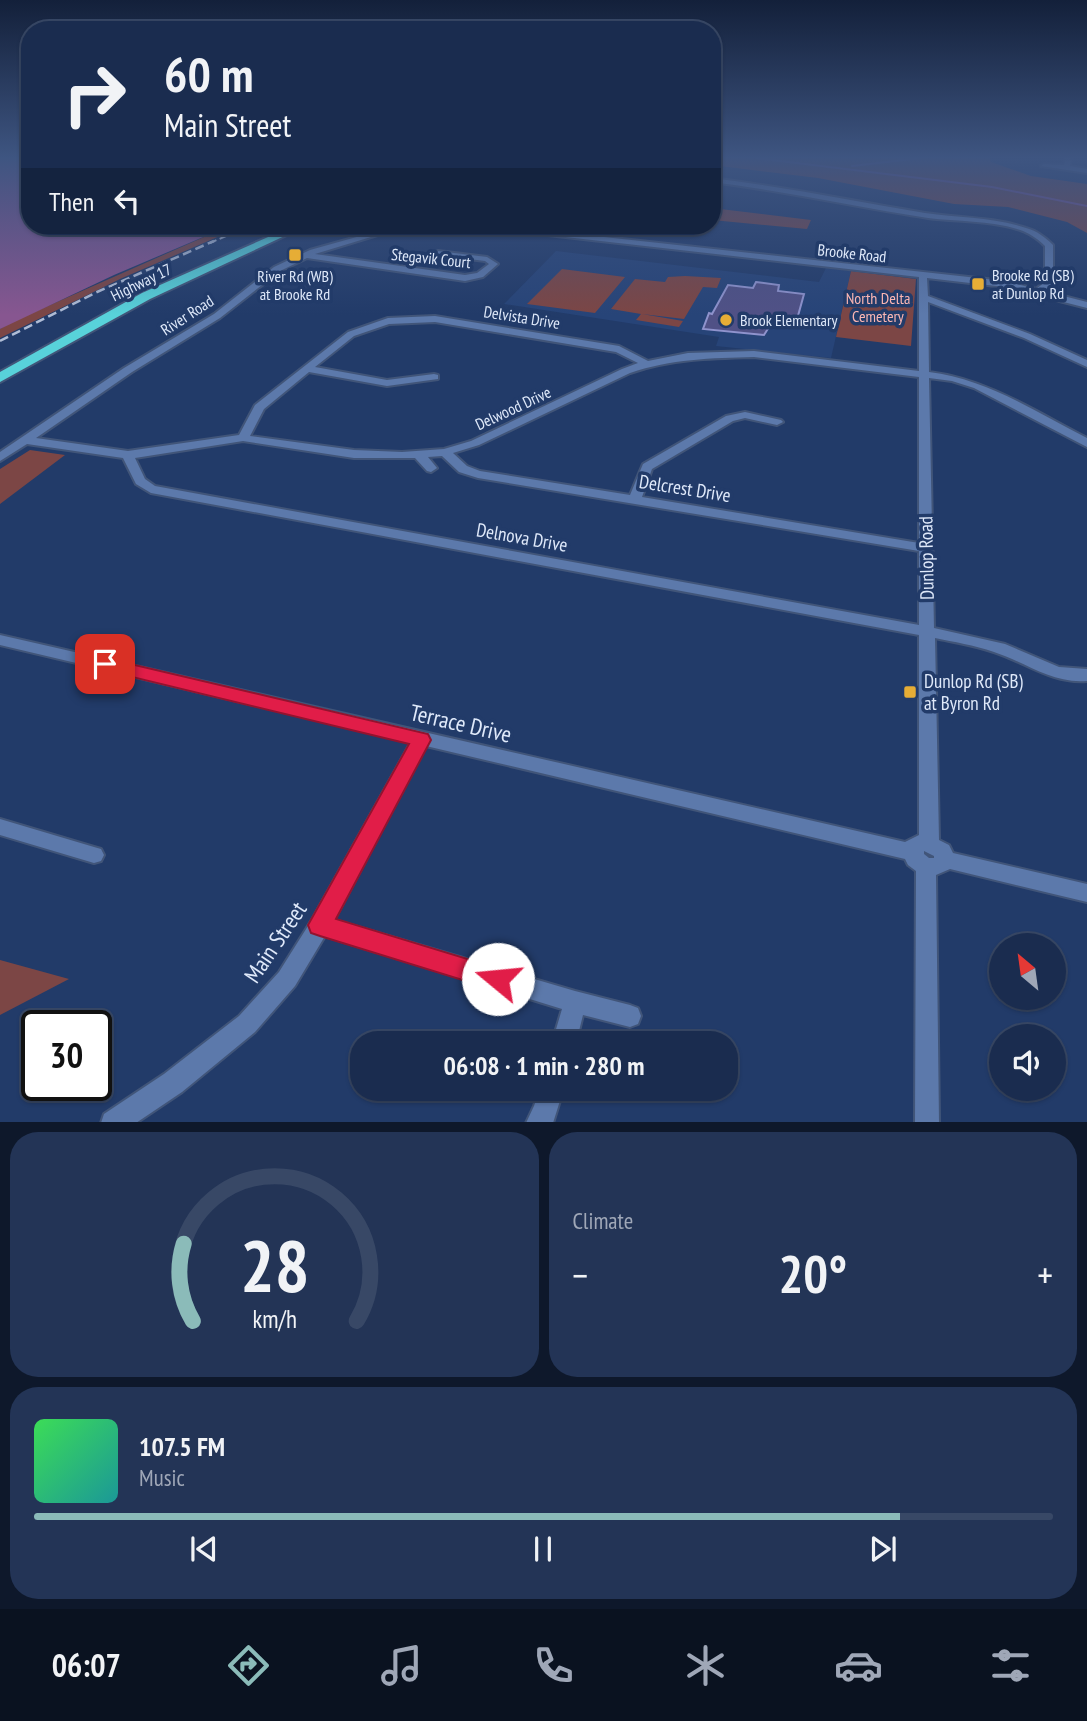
<!DOCTYPE html>
<meta charset="utf-8">
<style>
:root{--surface:#1a2c4f;--page:#233456;--text:#f1f3f6;--muted:#9fa7b7;--line:#384866;--accent:#8bbbb9}
body{margin:0;font-family:"PT Sans Narrow",sans-serif;background:var(--page);color:var(--text);height:100vh;display:flex;flex-direction:column;font-size:26px;white-space:nowrap}
*{box-sizing:border-box;margin:0}
p{font-size:23px;color:var(--muted)}
.icon{flex:none;width:38px;height:38px;fill:none;stroke:currentColor;stroke-width:2;stroke-linecap:round;stroke-linejoin:round}
.map{position:relative;height:1122px;overflow:hidden}
.drawer{display:flex;flex-direction:column;gap:10px;padding:10px;background:#0e182b;flex:1}
.drawer>*{flex:none}
.hud{position:absolute;left:21px;top:21px;width:700px;height:214px;border-radius:28px;box-shadow:0 2px 5px #0004,0 0 0 2px var(--line);background:#1a2c4f;color:var(--text);overflow:hidden}
.needle{width:46px;rotate:331deg}
.tools{position:absolute;left:989px;top:933px;display:grid;gap:14px}
.tools a{display:grid;place-items:center;width:77px;height:77px;border-radius:50%;background:var(--surface);box-shadow:0 2px 5px #0004,0 0 0 2px var(--line);font-size:35px}
.speed{position:absolute;left:21px;top:1010px;display:flex;gap:14px;font-size:35px;font-weight:700;text-align:center}
.speed>*{display:grid;place-content:center;width:91px;height:91px;border-radius:50%;background:var(--surface);box-shadow:0 2px 5px #0004,0 0 0 2px var(--line);line-height:1}
.speed .limit{border:4px solid #111;border-radius:10px;background:#fff;color:#111}
.pin{position:absolute;display:grid;place-items:center;width:60px;height:60px;color:#fff;margin:-30px;border-radius:14px;box-shadow:0 4px 10px #0006}
.me{position:absolute;width:77px;margin:-38px;rotate:287deg;stroke-linejoin:round;filter:drop-shadow(0 0 5px #0008)}
.turn{display:flex;align-items:center;gap:24px;height:147px;padding:0 28px;font-size:32px}
.turn .icon{width:91px;height:91px;stroke-width:2.5}
.turn b{display:block;font-size:49px;line-height:60px}
.then{display:flex;align-items:center;height:66px;padding:0 28px;background:#0003;gap:14px;font-size:26px}
.big{font-size:52px;font-weight:700;line-height:1.1}
.drawer .widget{flex:1;display:flex;flex-direction:column;justify-content:center;gap:10px;min-width:0;padding:0 24px;border-radius:28px;background:var(--page)}
.drawer .dial{align-items:center;gap:0}
.dial svg{height:182px;overflow:visible;fill:none;stroke:var(--line);stroke-width:7;stroke-linecap:round;text-anchor:middle}
.dial text{fill:var(--text);stroke:none}
.song{display:flex;align-items:center;gap:21px}
.cover{width:84px;height:84px;border-radius:10px;background:linear-gradient(135deg,hsl(130 70% 55%),hsl(180 70% 35%))}
.played{height:7px;border-radius:4px;background:linear-gradient(90deg,var(--accent) 85%,var(--line) 85%)}
.keys{display:flex;justify-content:space-around;direction:ltr}
.heat{display:flex;justify-content:space-between;align-items:center;font-size:38px;direction:ltr}
.drawer .tiles{flex:1;display:grid;gap:10px;grid-template-columns:1fr 1fr}
.widget:last-child{grid-column:span 2}
.trip{position:absolute;left:350px;top:1031px;width:388px;height:70px;border-radius:28px;background:var(--surface);box-shadow:0 2px 5px #0004,0 0 0 2px var(--line);font-weight:700;line-height:70px;text-align:center}
.menu{display:flex;height:112px;justify-content:space-around;align-items:center;background:#0a1220;color:var(--muted)}
.menu .icon{width:49px;height:49px}
.menu .selected{color:var(--accent)}
.menu b{font-size:32px;color:var(--text)}
.map>svg:first-child{display:block}
</style>
<div class="map">
<svg width="1087" height="1123" viewBox="0 0 1087 1123">
<rect width="100%" height="100%" fill="#223b69"/>
<!-- built -->
<path fill="#274478" d="M 556,251 L 819,282 L 826,268 L 851,271 L 831,358 L 716,346 L 719,337 L 504,304 Z"/>
<!-- green -->
<path fill="#7c4645" d="M 712,158 L 990,158 L 991,162 L 1031,176 L 1087,184 L 1087,233 L 1067,222 L 1008,207 L 954,204 L 818,178 L 712,165 Z
M 712,208 L 811,220 L 807,229 L 712,220 Z
M 229,226 L 243,226 L 120,279 L 0,338 L 0,329 L 14,321 Z
M 562,269 L 625,277 L 595,313 L 527,304 Z
M 851,271 L 916,279 L 911,346 L 836,337 Z
M 685,276 L 721,278 L 717,288 L 703,287 L 684,319 L 642,314 L 683,321 L 679,327 L 636,320 L 641,314 L 611,309 L 635,279 L 665,282 L 668,277 Z
M 30,450 L 65,455 L 0,504 L 0,469 Z
M 0,960 L 69,979 L 0,1015 Z"/>
<!-- water -->
<path fill="#875690" d="M 0,158 L 30,158 L 30,226 L 229,226 L 114,275 L 0,329 Z"/>
<g fill="none" stroke-linecap="round" stroke-linejoin="round">
<!-- stream -->
<path stroke="#875690" stroke-width="2" d="M 756,158 L 992,187 L 1087,206
M 852,166 L 921,158"/>
</g>
<!-- building -->
<path fill="#505186" stroke="#8f93cd" stroke-width="2" d="M 756,282 L 779,285 L 778,291 L 804,294 L 796,323 L 774,319 L 764,335 L 703,329 L 709,313 L 712,314 L 728,285 L 753,288 Z"/>
<g fill="none" stroke-linecap="round" stroke-linejoin="round">
<!-- minor casing -->
<g stroke="#415579" stroke-width="4">
<path id="minor" d="M 1065,158 L 1071,158 L 1070,166 L 1087,169 L 1087,173 L 1041,166 L 1044,164 L 1064,165 Z
M 712,178 C 784,187 854,201 925,213 C 959,218 994,217 1026,228 C 1037,231 1045,237 1053,245 L 1053,283 L 1044,291 L 1087,302 L 1087,308 L 1005,287 L 927,278 L 928,296 L 1030,334 L 1087,360 L 1087,367 L 1024,338 L 928,302 L 929,372 C 987,379 1036,412 1087,438 L 1087,447 L 974,388 L 952,381 L 929,378 L 934,628 L 1005,644 L 1059,667 L 1087,669 L 1087,681 C 1052,684 1025,662 994,652 C 974,645 954,642 935,638 L 939,840 L 949,845 L 953,853 L 1087,884 L 1087,902 L 950,869 L 936,875 L 939,1123 L 915,1123 L 916,871 L 908,865 L 905,859 L 426,746 L 334,920 L 575,991 L 630,1005 L 638,1008 L 641,1016 L 638,1024 L 630,1027 L 583,1015 L 576,1043 L 552,1043 L 562,1009 L 325,936 L 295,986 L 255,1032 L 182,1092 L 136,1123 L 101,1123 L 104,1114 L 164,1074 L 239,1016 L 279,972 L 313,918 L 411,742 L 0,645 L 0,635 L 905,842 L 919,835 L 919,635 L 151,493 L 136,484 L 123,458 L 27,444 L 0,461 L 0,452 L 124,368 L 214,314 L 274,267 L 310,250 L 396,226 L 407,226 L 315,254 L 465,275 L 477,273 L 489,264 L 485,261 L 438,255 L 438,251 L 487,257 L 498,264 L 483,277 L 465,281 L 307,258 L 280,271 L 220,318 L 132,372 L 36,438 L 128,451 L 239,435 L 255,405 L 348,332 L 388,318 L 435,316 L 619,346 L 648,361 L 688,353 L 754,351 L 919,371 L 919,277 L 486,228 L 482,226 L 504,226 L 1005,281 L 1036,289 L 1045,282 L 1045,246 C 1038,239 1032,235 1023,231 C 993,220 959,222 928,218 C 856,207 785,191 712,182 ZM 435,322 L 616,352 L 638,363 L 622,369 L 471,441 L 444,449 L 402,452 L 354,450 L 250,436 L 264,409 L 309,372 L 387,386 L 438,379 L 438,375 L 434,374 L 387,380 L 315,367 L 354,336 L 389,324 ZM 754,357 L 919,377 L 919,543 L 642,497 L 652,469 L 733,421 L 745,418 L 777,425 L 783,422 L 781,420 L 745,412 L 726,416 L 643,464 L 630,495 L 480,471 L 467,466 L 453,453 L 479,445 L 630,373 C 671,359 711,358 754,357 ZM 243,441 L 354,458 L 415,458 L 427,471 L 431,472 L 437,468 L 428,457 L 442,456 L 459,472 L 478,478 L 919,551 L 919,625 L 155,486 L 145,479 L 135,458 ZM 924,851 L 934,856 L 934,858 L 929,858 L 924,854 Z
M 0,819 L 94,847 L 101,849 L 104,855 L 101,861 L 94,863 L 0,835 Z
M 540,1088 L 564,1088 L 553,1123 L 526,1123 L 534,1106 Z"/>
</g>
<!-- highway casing -->
<g stroke="#415579" stroke-width="4">
<path id="highway" d="M 293,226 L 306,226 L 150,299 L 0,382 L 0,372 L 142,293 Z"/>
</g>
<!-- minor -->
<use href="#minor" fill="#5c79ab" fill-rule="evenodd"/>
<!-- highway -->
<use href="#highway" fill="#58d2da" fill-rule="evenodd"/>
<!-- rail-far1 -->
<path stroke="#afbcd5" stroke-width="2" stroke-dasharray="7 3.5" stroke-linecap="butt" d="M 210,243 L 249,226"/>
<!-- rail -->
<path stroke="#afbcd5" stroke-width="2.5" stroke-dasharray="9 4.5" stroke-linecap="butt" d="M 0,341 L 97,292 L 214,241"/>
</g>
<!-- sky -->
<linearGradient id="sky" x2="0" y2="1"><stop stop-color="#13203a"/><stop offset="0.5" stop-color="#3e5581"/><stop offset="1" stop-color="#3e5581" stop-opacity="0"/></linearGradient>
<rect width="1087" height="315" fill="url(#sky)"/>
<!-- route -->
<path fill="#e11d48" stroke="#92132f" stroke-width="2" d="M 105,658 L 428,734 L 431,740 L 336,919 L 507,971 L 511,979 L 507,988 L 498,991 L 320,936 L 311,933 L 308,925 L 409,744 L 99,669 L 96,664 L 99,660 Z"/>
<!-- markers -->
<g fill="#e6ad36" stroke="#223b69" stroke-width="2.5">
<rect x="288" y="248" width="14" height="14" rx="3.5"/>
<rect x="971" y="277" width="14" height="14" rx="3.5"/>
<circle cx="726" cy="320" r="7"/>
<rect x="903" y="685" width="14" height="14" rx="3.5"/>
</g>
<g text-anchor="middle" dominant-baseline="central" stroke-width="7" stroke-linejoin="round" paint-order="stroke">
<!-- far-street labels -->
<g font-size="16" fill="#dfe9fa" stroke="#223b69">
<text transform="translate(852 253) rotate(6)">Brooke Road</text>
<text transform="translate(431 258) rotate(6)">Stegavik Court</text>
<text transform="translate(141 282) rotate(-26)">Highway 17</text>
<text transform="translate(187 315) rotate(-33)">River Road</text>
<text transform="translate(522 317) rotate(9)">Delvista Drive</text>
<text transform="translate(513 408) rotate(-25)">Delwood Drive</text>
</g>
<!-- far-poi labels -->
<g font-size="16" fill="#dfe9fa" stroke="#223b69" text-anchor="start">
<text x="992" y="275">Brooke Rd (SB)<tspan x="992" dy="18">at Dunlop Rd</tspan></text>
<text x="295" y="276" text-anchor="middle">River Rd (WB)<tspan x="295" dy="18">at Brooke Rd</tspan></text>
<text x="740" y="320">Brook Elementary</text>
</g>
<!-- far-park labels -->
<g font-size="16" fill="#fbb6b3" stroke="#223b69">
<text x="878" y="298">North Delta<tspan x="878" dy="18">Cemetery</tspan></text>
</g>
<!-- street labels -->
<g font-size="19" fill="#dfe9fa" stroke="#223b69">
<text transform="translate(685 488) rotate(9)">Delcrest Drive</text>
<text transform="translate(522 537) rotate(10)">Delnova Drive</text>
<text transform="translate(926 558) rotate(-91)">Dunlop Road</text>
</g>
<!-- poi labels -->
<g font-size="19" fill="#dfe9fa" stroke="#223b69" text-anchor="start">
<text x="924" y="681">Dunlop Rd (SB)<tspan x="924" dy="22">at Byron Rd</tspan></text>
</g>
<!-- near-street labels -->
<g font-size="23" fill="#dfe9fa" stroke="#223b69">
<text transform="translate(461 723) rotate(13)">Terrace Drive</text>
<text transform="translate(275 942) rotate(-56)">Main Street</text>
</g>
</g>
</svg>
<div class="tools">
<a><svg class="needle" viewBox="-14 -14 28 28"><path d="M0-13l5 13h-10z" fill="#e53935"/><path d="M0 13l5-13h-10z" fill="#9fa7b7"/></svg></a>
<a><svg class="icon" aria-label="sound" viewBox="0 0 24 24"><path d="M4 9h4l5-4v14l-5-4H4zM17 9q2 3 0 6"/></svg></a>
</div>
<div class="speed"><div class="limit">30</div></div>
<div class="pin" style="left:105px;top:664px;background:#d93025"><svg class="icon" aria-label="arrive" viewBox="0 0 24 24"><path d="M6 21V4h12l-3 4 3 4H6"/></svg></div>
<svg class="me" style="left:498px;top:979px" viewBox="-20 -20 40 40"><circle r="19" fill="#fff"/><path d="M0-13L10 11 0 6-10 11z" fill="#e11d48"/></svg>
<div class="trip">06:08 · 1 min · 280 m</div>
<div class="hud">
<div class="turn"><svg class="icon" aria-label="right" viewBox="0 0 24 24"><path d="M7 20v-9h11M14 6l5 5-5 5"/></svg><div><b>60 m</b>Main Street</div></div>
<div class="then">Then<svg class="icon" aria-label="left" viewBox="0 0 24 24"><path d="M17 20v-9H6M10 6l-5 5 5 5"/></svg></div>
</div>
</div>
<section class="drawer">
<div class="tiles">
<div class="widget dial"><svg viewBox="0 0 100 80">
<path d="M14 69A42 42 0 1 1 86 69"/>
<path d="M14 69A42 42 0 0 1 10 35" stroke="#8bbbb9"/>
<text x="50" y="56" font-size="32" font-weight="700">28</text>
<text x="50" y="72" font-size="11">km/h</text>
</svg></div>
<div class="widget"><p>Climate</p>
<div class="heat"><a>−</a><b class="big">20°</b><a>+</a></div>
</div>
<div class="widget">
<div class="song"><i class="cover"></i><div><b>107.5 FM</b><p>Music</p></div></div>
<div class="played"></div>
<div class="keys"><svg class="icon" aria-label="previous" viewBox="0 0 24 24"><path d="M18 5L8 12l10 7zM5 5v14"/></svg><svg class="icon" aria-label="pause" viewBox="0 0 24 24"><path d="M8 5v14M16 5v14"/></svg><svg class="icon" aria-label="next" viewBox="0 0 24 24"><path d="M6 5l10 7-10 7zM19 5v14"/></svg></div>
</div>
</div>
</section>
<nav class="menu">
<b>06:07</b>
<svg class="icon selected" aria-label="directions" viewBox="0 0 24 24"><path d="M12 3l9 9-9 9-9-9zM9 14v-3h6M13 9l2 2-2 2"/></svg>
<svg class="icon" aria-label="music" viewBox="0 0 24 24"><path d="M9 18V5l10-2v13"/><circle cx="6" cy="18" r="3"/><circle cx="16" cy="16" r="3"/></svg>
<svg class="icon" aria-label="phone" viewBox="0 0 24 24"><path d="M5 4h4l2 5-3 2q2 4 5 5l2-3 5 2v4C11 20 4 13 5 4z"/></svg>
<svg class="icon" aria-label="climate" viewBox="0 0 24 24"><path d="M12 3v18M4 7l16 10M4 17L20 7"/></svg>
<svg class="icon" aria-label="car" viewBox="0 0 24 24"><path d="M5 17H2v-5l4-1 3-4h7l3 4 3 1v5h-3M9 17h6M6 11h13"/><circle cx="7" cy="17" r="2"/><circle cx="17" cy="17" r="2"/></svg>
<svg class="icon" aria-label="filters" viewBox="0 0 24 24"><path d="M4 7h16M4 17h16"/><circle cx="9" cy="7" r="2"/><circle cx="15" cy="17" r="2"/></svg>
</nav>
